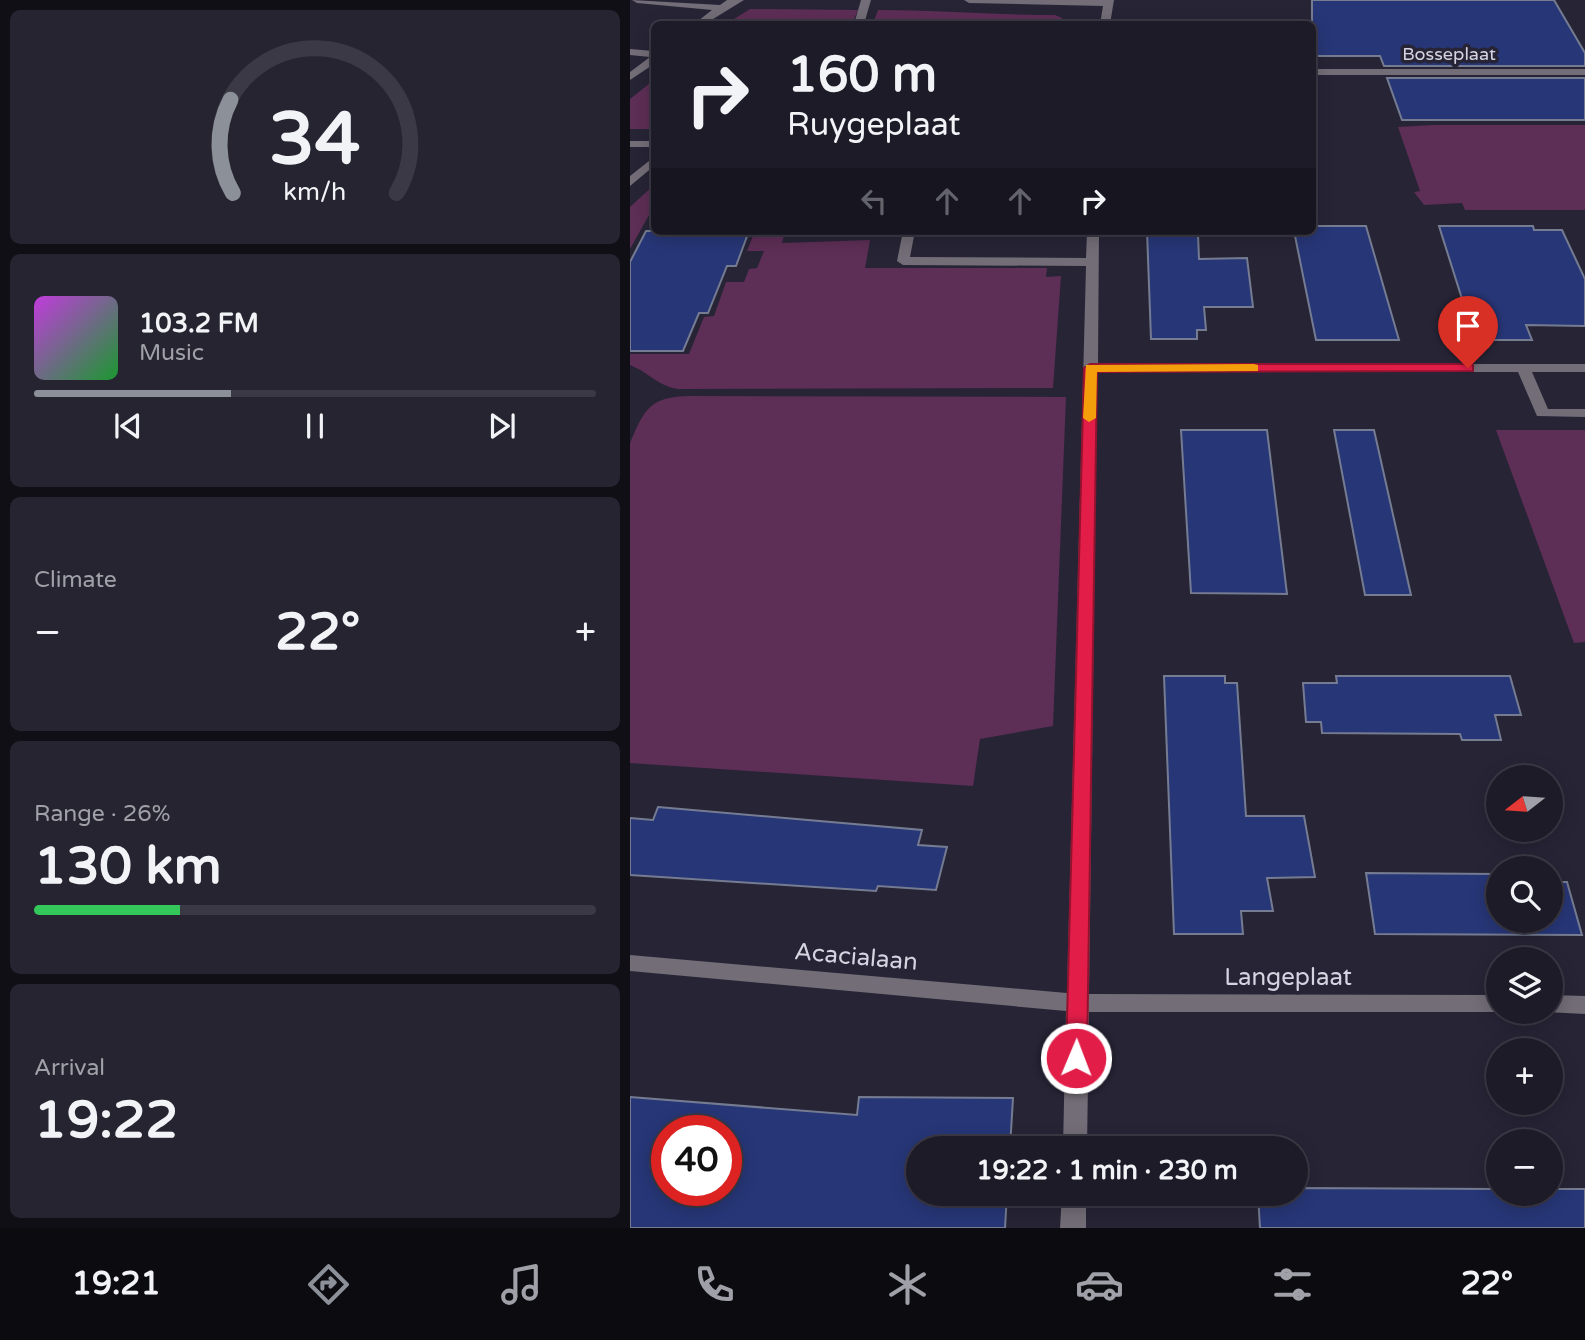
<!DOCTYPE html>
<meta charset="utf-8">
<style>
:root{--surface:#1d1b28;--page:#252430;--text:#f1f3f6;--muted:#a0a1a8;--line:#3b3945;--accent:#8c9099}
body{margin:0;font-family:"Varela Round",sans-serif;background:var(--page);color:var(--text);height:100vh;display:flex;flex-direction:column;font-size:26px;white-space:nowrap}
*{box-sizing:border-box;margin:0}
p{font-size:23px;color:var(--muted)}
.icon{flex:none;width:38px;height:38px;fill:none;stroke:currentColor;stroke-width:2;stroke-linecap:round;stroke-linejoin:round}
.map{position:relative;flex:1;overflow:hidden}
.drawer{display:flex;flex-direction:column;gap:10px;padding:10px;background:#100f16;width:630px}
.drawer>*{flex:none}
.hud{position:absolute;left:21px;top:21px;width:665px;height:214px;border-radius:10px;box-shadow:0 4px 18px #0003,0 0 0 2px var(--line);background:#1d1b28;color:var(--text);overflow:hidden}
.needle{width:46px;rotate:253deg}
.tools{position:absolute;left:856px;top:765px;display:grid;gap:14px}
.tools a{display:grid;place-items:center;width:77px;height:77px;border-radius:50%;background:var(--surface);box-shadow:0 4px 18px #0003,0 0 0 2px var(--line);font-size:35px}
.speed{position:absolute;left:21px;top:1115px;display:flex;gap:14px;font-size:35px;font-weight:700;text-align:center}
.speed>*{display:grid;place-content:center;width:91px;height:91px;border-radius:50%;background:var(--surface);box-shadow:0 4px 18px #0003,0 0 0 2px var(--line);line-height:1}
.speed .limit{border:10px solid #d22;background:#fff;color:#111}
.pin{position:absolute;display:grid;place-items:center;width:60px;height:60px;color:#fff;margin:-72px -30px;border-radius:50% 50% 50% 0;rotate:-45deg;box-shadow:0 0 7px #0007}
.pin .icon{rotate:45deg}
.me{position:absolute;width:77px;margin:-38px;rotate:1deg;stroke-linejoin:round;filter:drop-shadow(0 0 5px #0008)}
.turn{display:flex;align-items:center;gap:24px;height:147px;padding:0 21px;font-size:32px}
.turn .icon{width:91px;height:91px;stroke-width:2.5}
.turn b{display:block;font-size:49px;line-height:60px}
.lanes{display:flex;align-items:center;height:66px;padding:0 21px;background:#0003;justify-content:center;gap:35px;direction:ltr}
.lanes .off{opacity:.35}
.big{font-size:52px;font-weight:700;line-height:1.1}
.drawer .tile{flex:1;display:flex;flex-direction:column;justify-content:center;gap:10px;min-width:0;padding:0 24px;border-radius:10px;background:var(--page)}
.drawer .dial{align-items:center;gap:0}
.dial svg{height:182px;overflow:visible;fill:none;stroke:var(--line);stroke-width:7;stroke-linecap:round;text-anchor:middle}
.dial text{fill:var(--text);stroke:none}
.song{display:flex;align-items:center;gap:21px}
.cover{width:84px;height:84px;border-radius:10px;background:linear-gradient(135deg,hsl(290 70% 55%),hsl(130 70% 35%))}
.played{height:7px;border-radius:4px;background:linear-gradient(90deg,var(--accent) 35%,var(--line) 35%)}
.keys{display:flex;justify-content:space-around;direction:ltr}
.heat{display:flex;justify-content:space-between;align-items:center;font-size:38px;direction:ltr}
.charge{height:10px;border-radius:5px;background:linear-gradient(90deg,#34c759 26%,var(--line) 0)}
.trip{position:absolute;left:276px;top:1136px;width:402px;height:70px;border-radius:35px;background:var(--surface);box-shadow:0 4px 18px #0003,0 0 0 2px var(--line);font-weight:700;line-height:70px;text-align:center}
.tab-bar{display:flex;height:112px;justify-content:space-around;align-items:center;background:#0c0b10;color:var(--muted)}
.tab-bar .icon{width:49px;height:49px}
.tab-bar .selected{color:var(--accent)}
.tab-bar b{font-size:32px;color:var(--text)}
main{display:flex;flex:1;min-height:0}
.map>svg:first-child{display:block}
</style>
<main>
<section class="drawer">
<div class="tile dial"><svg viewBox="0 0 100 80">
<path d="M14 69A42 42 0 1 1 86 69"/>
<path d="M14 69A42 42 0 0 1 13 28" stroke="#8c9099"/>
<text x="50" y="56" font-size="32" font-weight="700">34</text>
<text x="50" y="72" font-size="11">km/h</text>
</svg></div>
<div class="tile">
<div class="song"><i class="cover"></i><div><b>103.2 FM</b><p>Music</p></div></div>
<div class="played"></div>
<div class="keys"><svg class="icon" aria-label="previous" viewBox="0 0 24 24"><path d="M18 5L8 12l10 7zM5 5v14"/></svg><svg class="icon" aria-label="pause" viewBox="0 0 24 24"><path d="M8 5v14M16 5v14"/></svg><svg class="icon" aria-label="next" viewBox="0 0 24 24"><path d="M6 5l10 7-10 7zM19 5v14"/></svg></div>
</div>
<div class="tile"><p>Climate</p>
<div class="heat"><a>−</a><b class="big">22°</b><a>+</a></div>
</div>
<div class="tile"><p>Range · 26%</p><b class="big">130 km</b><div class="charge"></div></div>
<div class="tile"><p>Arrival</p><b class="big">19:22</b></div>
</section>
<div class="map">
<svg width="955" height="1228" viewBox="0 0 955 1228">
<rect width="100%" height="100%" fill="#272436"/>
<!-- green -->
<path fill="#5d2e56" d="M 120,9 L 228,10 L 222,24 L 96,24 Z
M 248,10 C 307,10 366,15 425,15 L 432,18 L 431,24 L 243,24 Z
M 24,80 L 24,129 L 0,129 L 0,99 Z
M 803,125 L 955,125 L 955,210 L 835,210 L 832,203 L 794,205 L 784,192 L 790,191 L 768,127 Z
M 24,185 L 24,215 L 19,215 L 0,249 L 0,207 Z
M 125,231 L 155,231 L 152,243 L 240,240 L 235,268 L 417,268 L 416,277 L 431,276 L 423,388 L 48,389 C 28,386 18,372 0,365 L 0,354 L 59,354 L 74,317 L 84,316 L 96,282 L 114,282 L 119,269 L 127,268 L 134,251 L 117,251 Z
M 60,396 L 436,397 L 423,726 L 350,739 L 343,786 L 0,763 L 0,443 C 15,408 20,397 60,396 Z
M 866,430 L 955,430 L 955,642 L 944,643 Z"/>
<!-- building -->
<path fill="#273677" stroke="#757c91" stroke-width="2" fill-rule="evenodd" d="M 682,0 L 924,0 L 955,53 L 955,66 L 754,66 L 750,56 L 682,56 Z
M 757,78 L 955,78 L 955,120 L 772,120 Z
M 682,226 L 736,226 L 769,340 L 686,340 L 664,231 L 682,231 Z
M 809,226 L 903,226 L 904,230 L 932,230 L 955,279 L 955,326 L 896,325 L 902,340 L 845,340 Z
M 16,231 L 119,231 L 106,266 L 97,266 L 78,313 L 69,313 L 53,351 L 0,351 L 0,262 Z
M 517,231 L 568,234 L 569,259 L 617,258 L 623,307 L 574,307 L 576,330 L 567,330 L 567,339 L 521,339 Z
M 551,430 L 637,430 L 657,594 L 561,593 Z
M 704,430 L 744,430 L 781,595 L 735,595 Z
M 534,676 L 595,676 L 595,683 L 607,683 L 616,816 L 674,816 L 685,877 L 637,878 L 643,911 L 611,911 L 613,934 L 544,934 Z
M 706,676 L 880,676 L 891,715 L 865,715 L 871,740 L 832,740 L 830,734 L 692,733 L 691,722 L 676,722 L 673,683 L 707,683 Z
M 28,807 L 292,830 L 288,845 L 317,847 L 306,890 L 248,886 L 246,891 L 0,875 L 0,818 L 23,820 Z
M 736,873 L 868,874 L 868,920 L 920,920 L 920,882 L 937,882 L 952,935 L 745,934 Z
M 0,1097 L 227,1115 L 229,1097 L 383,1098 L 380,1148 L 289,1148 L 289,1194 L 377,1194 L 375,1228 L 0,1228 ZM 37,1130 L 96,1130 L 96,1190 L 37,1190 Z
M 667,1188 L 868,1189 L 868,1194 L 920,1194 L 920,1189 L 955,1189 L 955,1228 L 630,1228 L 628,1194 L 667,1194 Z"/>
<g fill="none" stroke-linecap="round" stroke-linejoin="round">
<!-- minor -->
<path fill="#726d76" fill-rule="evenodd" d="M 2,0 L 90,5 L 97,0 L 114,0 L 75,24 L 64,24 L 82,10 L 7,3 Z
M 231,0 L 241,0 L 234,24 L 224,24 Z
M 334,0 L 484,0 L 480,24 L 470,24 L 473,6 L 339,3 Z
M 0,49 L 24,51 L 24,64 L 0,80 L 0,72 L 20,57 L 0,55 Z
M 682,69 L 955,69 L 955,75 L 682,75 Z
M 0,141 L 24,141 L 24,147 L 0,147 Z
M 24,157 L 24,166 L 0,186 L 0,176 Z
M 273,231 L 285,231 L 280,257 L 456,258 L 457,231 L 469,231 L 468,364 L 955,364 L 955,372 L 902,372 L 918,409 L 955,409 L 955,417 L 907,416 L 888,372 L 467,372 L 459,994 L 868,995 L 868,1012 L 872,1012 L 459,1012 L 457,1148 L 433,1148 L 436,1011 L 0,971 L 0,955 L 437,993 L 456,266 L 273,265 L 267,261 Z
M 920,995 L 955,996 L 955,1014 L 916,1012 L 920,1012 Z
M 432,1194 L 456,1194 L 456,1228 L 430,1228 Z"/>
</g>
<!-- route -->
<path fill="#e11d48" stroke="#92132f" stroke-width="2" d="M 838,364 L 843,365 L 843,371 L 467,372 L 457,1058 L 454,1064 L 446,1067 L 439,1064 L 436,1058 L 454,368 L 460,364 Z"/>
<!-- slow -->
<path fill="#f59e0b" d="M 624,364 L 628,365 L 628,371 L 467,372 L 466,418 L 459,422 L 453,418 L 456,365 Z"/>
<g text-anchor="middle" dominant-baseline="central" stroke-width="7" stroke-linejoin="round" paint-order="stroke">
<!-- far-street labels -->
<g font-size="18" fill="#d6d4e1" stroke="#272436">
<text x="819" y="54">Bosseplaat</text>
</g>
<!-- near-street labels -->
<g font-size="24" fill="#d6d4e1" stroke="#272436">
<text transform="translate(226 957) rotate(5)">Acacialaan</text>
<text x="658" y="977">Langeplaat</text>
</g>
</g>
</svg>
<div class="tools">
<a><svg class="needle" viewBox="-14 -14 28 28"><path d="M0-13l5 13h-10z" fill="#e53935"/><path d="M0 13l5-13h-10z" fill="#a0a1a8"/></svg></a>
<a><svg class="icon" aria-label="search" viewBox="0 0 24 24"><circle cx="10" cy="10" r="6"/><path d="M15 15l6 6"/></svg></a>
<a><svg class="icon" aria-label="layers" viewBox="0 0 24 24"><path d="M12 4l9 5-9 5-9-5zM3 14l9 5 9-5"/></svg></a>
<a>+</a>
<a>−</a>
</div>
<div class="speed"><div class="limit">40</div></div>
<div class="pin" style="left:838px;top:368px;background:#d93025"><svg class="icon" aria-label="arrive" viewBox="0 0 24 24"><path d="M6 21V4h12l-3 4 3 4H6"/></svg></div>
<svg class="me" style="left:446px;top:1058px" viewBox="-20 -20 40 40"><circle r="17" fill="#e11d48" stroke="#fff" stroke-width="3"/><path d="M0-11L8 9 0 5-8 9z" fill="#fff"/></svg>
<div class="trip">19:22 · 1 min · 230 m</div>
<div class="hud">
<div class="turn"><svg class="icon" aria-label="right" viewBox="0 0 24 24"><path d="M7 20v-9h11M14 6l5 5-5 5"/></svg><div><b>160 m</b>Ruygeplaat</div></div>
<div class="lanes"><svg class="icon off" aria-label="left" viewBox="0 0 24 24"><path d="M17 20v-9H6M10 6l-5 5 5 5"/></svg><svg class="icon off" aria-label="ahead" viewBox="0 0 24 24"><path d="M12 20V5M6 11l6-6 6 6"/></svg><svg class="icon off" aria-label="ahead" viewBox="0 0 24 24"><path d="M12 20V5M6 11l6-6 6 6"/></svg><svg class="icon" aria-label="right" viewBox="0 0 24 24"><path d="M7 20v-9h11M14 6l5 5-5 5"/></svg></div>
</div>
</div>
</main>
<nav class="tab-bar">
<b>19:21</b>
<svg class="icon selected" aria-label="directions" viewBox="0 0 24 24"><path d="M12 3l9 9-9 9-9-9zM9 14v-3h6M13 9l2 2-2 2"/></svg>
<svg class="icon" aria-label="music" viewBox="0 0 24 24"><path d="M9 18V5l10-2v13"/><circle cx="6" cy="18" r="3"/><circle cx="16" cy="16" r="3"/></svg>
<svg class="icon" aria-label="phone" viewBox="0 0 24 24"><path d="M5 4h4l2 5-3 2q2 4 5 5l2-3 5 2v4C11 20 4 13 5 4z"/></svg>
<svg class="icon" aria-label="climate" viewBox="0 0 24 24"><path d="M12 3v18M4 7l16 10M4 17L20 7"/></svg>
<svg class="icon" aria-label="car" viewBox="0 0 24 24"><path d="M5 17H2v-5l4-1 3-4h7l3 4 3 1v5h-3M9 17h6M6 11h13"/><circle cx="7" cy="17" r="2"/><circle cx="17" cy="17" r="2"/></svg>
<svg class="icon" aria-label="filters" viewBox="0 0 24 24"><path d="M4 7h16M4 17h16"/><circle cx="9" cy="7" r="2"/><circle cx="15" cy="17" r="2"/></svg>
<b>22°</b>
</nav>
